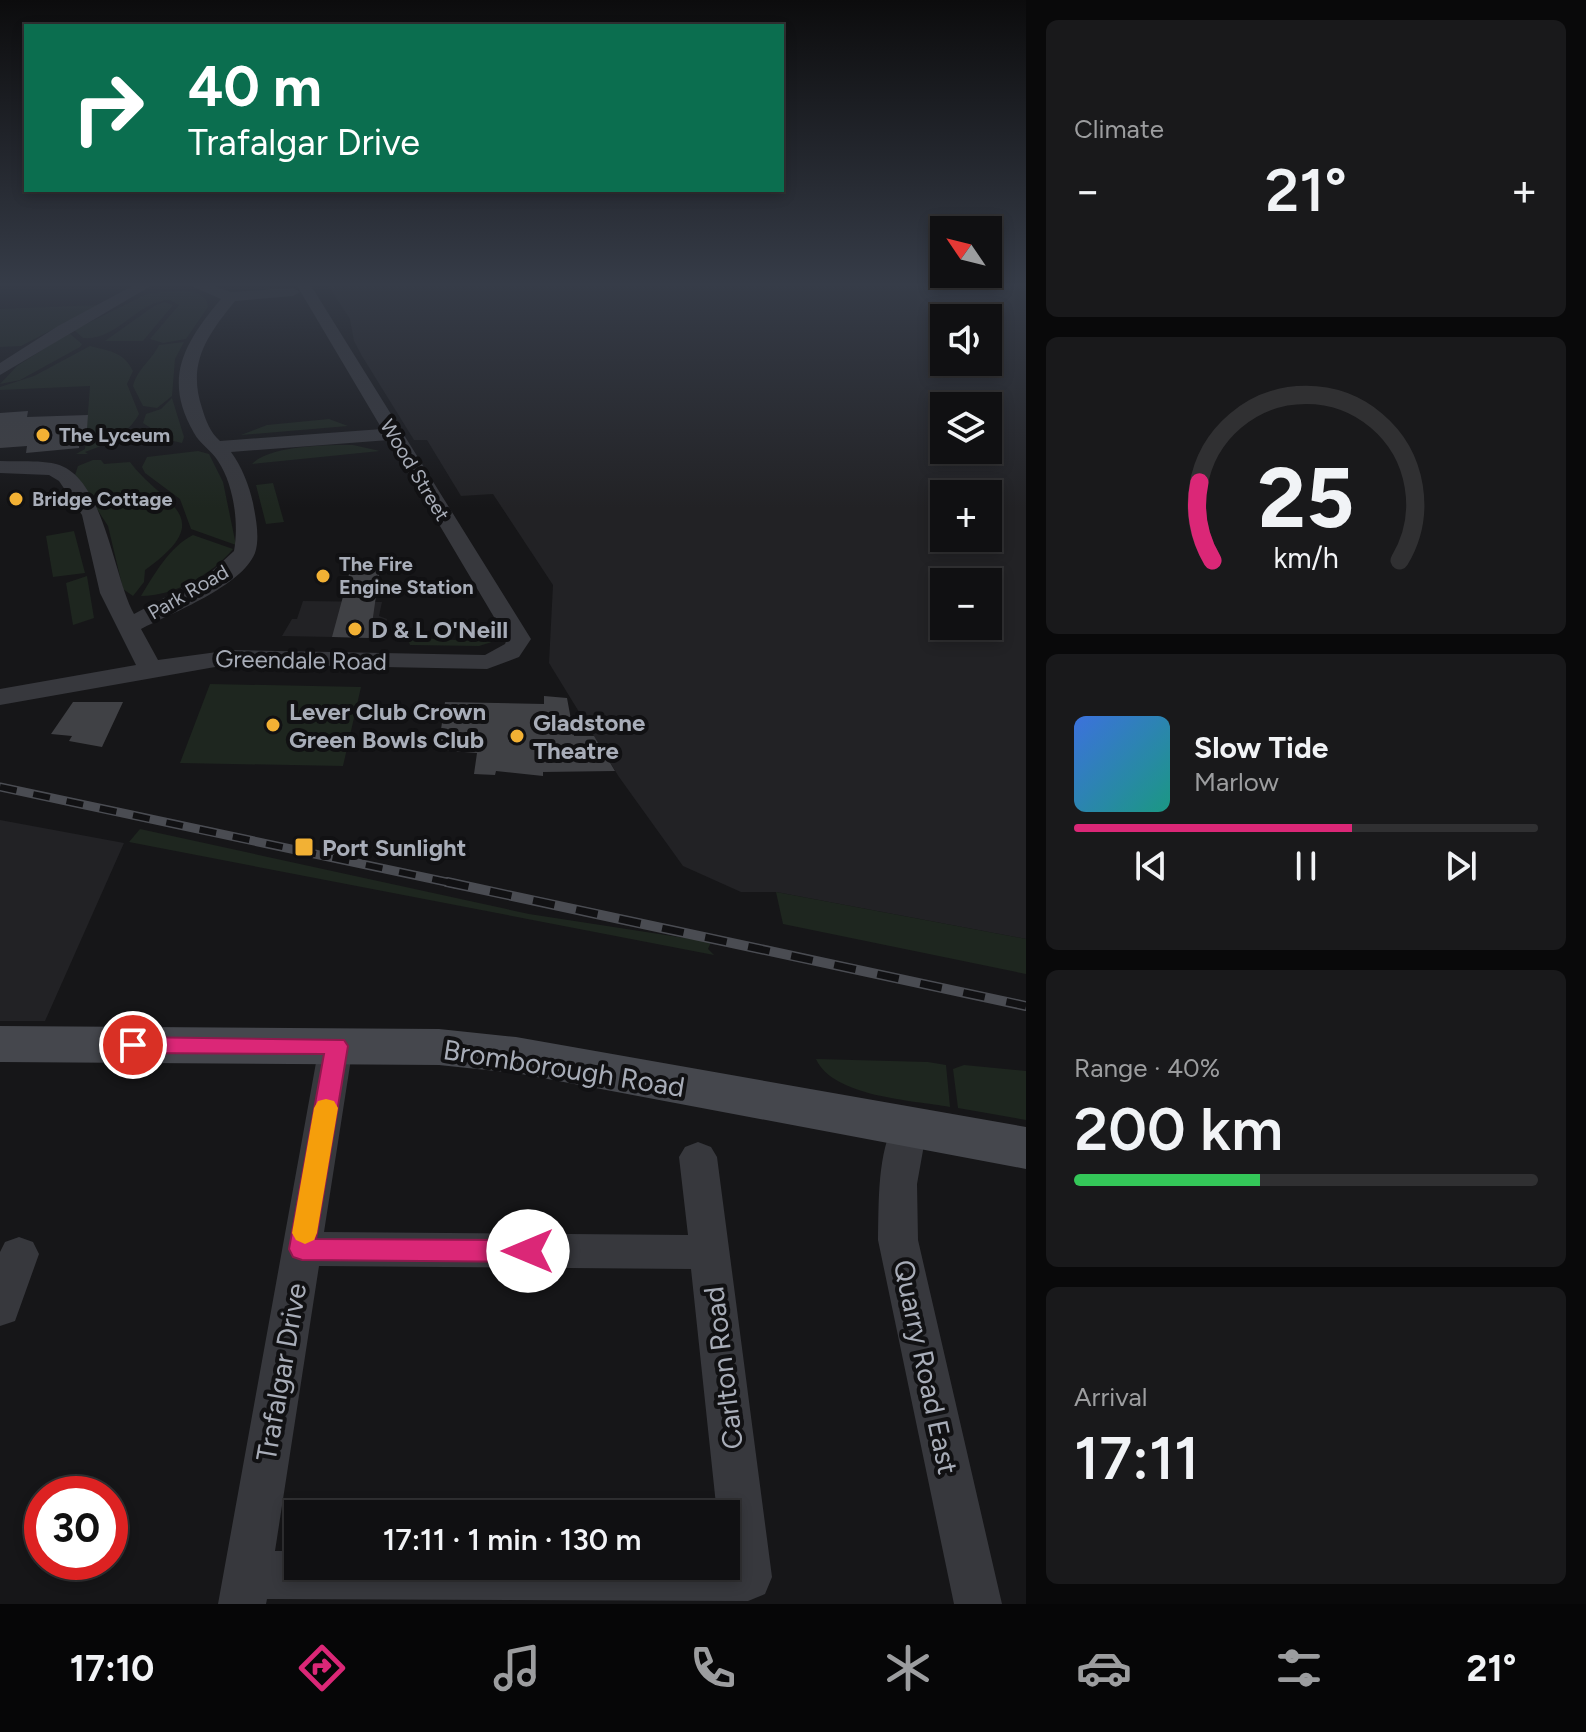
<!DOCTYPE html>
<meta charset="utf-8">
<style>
:root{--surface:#101012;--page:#19191b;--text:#f1f3f6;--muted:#9c9d9f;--line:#303032;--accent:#db2777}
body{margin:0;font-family:Figtree,sans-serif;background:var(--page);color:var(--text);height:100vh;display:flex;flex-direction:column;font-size:30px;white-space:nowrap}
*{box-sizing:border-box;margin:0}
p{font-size:26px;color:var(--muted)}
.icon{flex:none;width:44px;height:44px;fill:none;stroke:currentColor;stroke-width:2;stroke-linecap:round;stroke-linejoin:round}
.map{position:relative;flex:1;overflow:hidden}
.side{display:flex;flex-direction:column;gap:20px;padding:20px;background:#09090a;width:560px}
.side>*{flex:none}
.guide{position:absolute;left:24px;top:24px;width:760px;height:168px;border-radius:0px;box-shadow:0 4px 12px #0003,0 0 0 2px var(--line);background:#0b6e4f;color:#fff;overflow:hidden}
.needle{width:52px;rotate:305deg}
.buttons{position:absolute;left:930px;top:216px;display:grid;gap:16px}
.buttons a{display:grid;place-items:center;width:72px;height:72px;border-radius:0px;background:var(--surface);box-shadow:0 4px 12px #0003,0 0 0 2px var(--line);font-size:40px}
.speed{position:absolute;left:24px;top:1476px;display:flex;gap:16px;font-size:40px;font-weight:700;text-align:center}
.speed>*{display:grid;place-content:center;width:104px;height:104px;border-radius:50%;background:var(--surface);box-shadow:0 4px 12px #0003,0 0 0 2px var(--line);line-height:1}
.speed .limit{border:12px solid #d22;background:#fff;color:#111}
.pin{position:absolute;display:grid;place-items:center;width:68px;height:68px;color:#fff;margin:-34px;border:4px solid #fff;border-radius:50%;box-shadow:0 2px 8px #0007}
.me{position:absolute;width:88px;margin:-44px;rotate:270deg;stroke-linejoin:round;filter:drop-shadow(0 0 6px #0008)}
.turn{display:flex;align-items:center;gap:28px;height:168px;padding:0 32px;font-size:36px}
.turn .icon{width:104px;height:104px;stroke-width:2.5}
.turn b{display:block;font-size:56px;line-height:68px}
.big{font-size:60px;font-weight:600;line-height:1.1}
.side .tile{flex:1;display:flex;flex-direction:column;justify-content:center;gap:12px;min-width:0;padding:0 28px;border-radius:12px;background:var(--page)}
.side .dial{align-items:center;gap:0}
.dial svg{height:208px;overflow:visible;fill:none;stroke:var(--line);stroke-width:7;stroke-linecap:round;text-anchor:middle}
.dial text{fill:var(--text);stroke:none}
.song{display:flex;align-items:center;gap:24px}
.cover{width:96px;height:96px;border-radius:12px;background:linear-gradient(135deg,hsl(220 70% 55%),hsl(170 70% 35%))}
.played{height:8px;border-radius:4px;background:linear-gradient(90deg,var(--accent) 60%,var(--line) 60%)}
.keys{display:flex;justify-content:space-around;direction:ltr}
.heat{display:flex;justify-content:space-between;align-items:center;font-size:44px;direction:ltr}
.charge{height:12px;border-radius:6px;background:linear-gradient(90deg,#34c759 40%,var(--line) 0)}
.trip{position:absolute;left:284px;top:1500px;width:456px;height:80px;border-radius:0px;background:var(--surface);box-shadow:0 4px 12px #0003,0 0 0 2px var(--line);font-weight:600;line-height:80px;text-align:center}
.tab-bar{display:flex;height:128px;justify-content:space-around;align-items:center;background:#060607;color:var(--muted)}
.tab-bar .icon{width:56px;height:56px}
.tab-bar .on{color:var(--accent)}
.tab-bar b{font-size:36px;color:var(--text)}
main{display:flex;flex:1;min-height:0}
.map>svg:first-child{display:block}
</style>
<main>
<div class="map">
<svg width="1026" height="1604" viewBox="0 0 1026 1604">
<rect width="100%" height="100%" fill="#161618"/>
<!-- built -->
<path fill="#222225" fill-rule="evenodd" d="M 327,284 L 1026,284 L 1026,939 L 776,892 L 741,892 L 683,866 L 619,777 L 549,663 L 553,585 L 493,494 L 461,496 L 427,440 L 414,440 L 362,356 L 354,341 L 350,319 ZM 944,318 L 988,318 L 988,362 L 944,362 ZM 944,406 L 988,406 L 988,450 L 944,450 ZM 944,494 L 988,494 L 988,538 L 944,538 ZM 944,582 L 988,582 L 988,626 L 944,626 Z
M 303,601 L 382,602 L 379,616 L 387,619 L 383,638 L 282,636 L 292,619 L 297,619 Z
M 0,820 L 124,843 L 45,1021 L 0,1021 Z"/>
<!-- green -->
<path fill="#1e261f" d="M 162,292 C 178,291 206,287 208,307 L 186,339 L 163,343 L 150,339 L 179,305 L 170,300 C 136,301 118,341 83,338 L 74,330 L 147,294 Z
M 164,302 L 173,305 L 143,341 L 105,341 L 154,306 Z
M 99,305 L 21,346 L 0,347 L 0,309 Z
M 69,333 L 82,344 L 80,347 L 20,380 L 0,384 L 17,366 Z
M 184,342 L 175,359 L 172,396 L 157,408 L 143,406 L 133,386 C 137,369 152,360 159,345 Z
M 90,346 C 109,351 124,352 133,371 L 127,384 L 139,414 C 127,436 107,444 85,452 L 88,454 L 76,454 L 85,449 L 90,386 L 0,390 L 0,387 L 34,376 Z
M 172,398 L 184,437 L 182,443 L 169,440 L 143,423 L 146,414 L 161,409 Z
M 329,419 L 348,426 L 241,435 L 267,425 Z
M 353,445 L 380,451 L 252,464 C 270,445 328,445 353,445 Z
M 198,451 L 209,454 L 223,482 L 236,545 L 191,529 L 180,499 L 145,473 L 142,467 L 147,457 Z
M 93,460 L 101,460 L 104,464 L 130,462 C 162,505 221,516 145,570 L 144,582 L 133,596 L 123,589 L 108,526 L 75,475 L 78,466 Z
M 273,483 L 284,522 L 266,524 L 256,485 Z
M 74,531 L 85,573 L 53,577 L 46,536 Z
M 193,535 L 233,549 C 212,574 175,596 141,596 C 154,575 169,547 193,535 Z
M 87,576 L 94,618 L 73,625 L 66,583 Z
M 418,638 L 492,642 L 479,646 L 410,645 L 409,642 Z
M 210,684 L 361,687 L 343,766 L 180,763 Z
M 140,829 L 529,914 L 711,942 L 708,949 L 714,955 L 129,842 Z
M 776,892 L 1026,939 L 1026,974 L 783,924 Z
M 816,1059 L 928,1062 L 946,1065 L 950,1107 C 912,1100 833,1097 816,1059 Z
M 964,1065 L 1026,1071 L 1026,1120 L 958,1108 L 953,1069 Z"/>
<!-- building -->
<path fill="#404145" d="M 28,411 L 27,417 L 88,415 L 86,442 L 79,443 L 79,448 L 26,453 L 27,446 L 0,448 L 0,413 Z
M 351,567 L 380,568 L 370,638 L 332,637 Z
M 544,696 L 567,698 L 574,736 L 594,736 L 615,771 L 543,772 L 543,776 L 496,771 L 495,775 L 474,774 L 477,753 L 438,750 L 445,702 L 544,704 Z
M 73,702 L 123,702 L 102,747 L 69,741 L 72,736 L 51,734 Z"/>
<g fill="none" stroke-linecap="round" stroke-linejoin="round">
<!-- street -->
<path fill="#37383d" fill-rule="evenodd" d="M 136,284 L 154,284 L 0,375 L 0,363 L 58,326 Z
M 187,284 L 208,284 L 231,292 L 293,288 L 300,292 L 293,296 L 235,301 C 207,336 187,363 202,408 C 206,421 210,432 220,441 L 382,429 L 296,284 L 310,284 L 531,639 L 519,657 L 487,669 L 232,664 L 0,705 L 0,689 L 136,665 L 100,593 L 82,515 L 59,481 L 49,475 L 0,473 L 0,461 C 18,462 39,460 56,464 C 104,476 113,576 134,614 L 209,574 L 234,551 C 239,524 234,485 218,461 C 211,450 200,444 194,433 C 162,378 185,342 221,299 ZM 389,440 L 507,639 L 505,644 L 485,655 L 232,650 L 158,660 L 141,629 C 172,613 242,586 255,553 C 260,538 256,519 253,503 C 249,485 242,467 231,452 Z
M 336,1033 L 348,1037 L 353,1046 L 324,1232 L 688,1235 L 679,1157 L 685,1147 L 698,1142 L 711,1147 L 717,1157 L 772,1577 L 765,1594 L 748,1601 L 267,1599 L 266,1604 L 218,1604 L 319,1046 L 324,1037 ZM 319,1266 L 691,1269 L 717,1514 L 726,1514 L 726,1566 L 298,1566 L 298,1551 L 275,1551 Z
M 909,1114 L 922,1118 L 927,1128 L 917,1184 L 918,1240 L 1002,1604 L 954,1604 L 878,1240 C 879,1200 877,1154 896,1118 Z
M 19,1237 L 33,1242 L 39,1254 L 15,1321 L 0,1326 L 0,1252 L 5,1242 Z"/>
<!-- secondary -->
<path fill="#45474d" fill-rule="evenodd" d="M 0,1026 L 439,1029 L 516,1037 L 1026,1127 L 1026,1169 L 516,1073 L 439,1065 L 0,1062 Z"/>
<!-- rail-far1 casing -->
<g stroke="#4a4c52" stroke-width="9">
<path id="rail-far1" d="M 0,787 L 456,884"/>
</g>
<!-- rail casing -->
<g stroke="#4a4c52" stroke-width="10">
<path id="rail" d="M 447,882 L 1026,1006"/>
</g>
<!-- rail-far1 -->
<use href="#rail-far1" stroke="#111113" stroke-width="6" stroke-dasharray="17" stroke-linecap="butt"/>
<!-- rail -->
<use href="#rail" stroke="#111113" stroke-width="7" stroke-dasharray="22" stroke-linecap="butt"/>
</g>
<!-- sky -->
<linearGradient id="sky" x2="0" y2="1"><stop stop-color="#0c0c0d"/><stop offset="0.56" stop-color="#363c48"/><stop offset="1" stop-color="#363c48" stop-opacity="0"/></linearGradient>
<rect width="1026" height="508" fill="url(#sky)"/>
<!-- route -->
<path fill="#db2777" stroke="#8e194d" stroke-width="2" d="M 133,1037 L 344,1040 L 348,1046 L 316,1239 L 528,1240 L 537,1243 L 540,1251 L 537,1259 L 528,1262 L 302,1260 L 293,1257 L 289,1249 L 324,1054 L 133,1053 L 126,1051 L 122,1045 L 126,1039 Z"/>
<!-- slow -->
<path fill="#f59e0b" d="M 326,1099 L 334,1101 L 338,1108 L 317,1233 L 314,1240 L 305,1244 L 296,1240 L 292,1233 L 314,1108 L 318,1101 Z"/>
<!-- markers -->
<g fill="#f2b134" stroke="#111113" stroke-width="3">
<circle cx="43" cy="435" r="8"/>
<circle cx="16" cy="499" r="8"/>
<circle cx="323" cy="576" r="8"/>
<circle cx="355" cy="629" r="8"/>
<circle cx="273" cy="725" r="8"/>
<circle cx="517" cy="736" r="8"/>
<rect x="294" y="837" width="20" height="20" rx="4"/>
</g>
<g text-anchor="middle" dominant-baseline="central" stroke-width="8" stroke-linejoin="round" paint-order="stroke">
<!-- far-poi labels -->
<g font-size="20" font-weight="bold" fill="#a8adb8" stroke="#111113" text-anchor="start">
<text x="59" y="435">The Lyceum</text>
<text x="32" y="499">Bridge Cottage</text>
<text x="339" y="564">The Fire<tspan x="339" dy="23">Engine Station</tspan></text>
</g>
<!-- far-street labels -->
<g font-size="20" fill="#a8adb8" stroke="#111113">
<text transform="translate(415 470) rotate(59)">Wood Street</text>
<text transform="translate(188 592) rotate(-30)">Park Road</text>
</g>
<!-- poi labels -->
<g font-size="24" font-weight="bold" fill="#a8adb8" stroke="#111113" text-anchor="start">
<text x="371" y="629">D &amp; L O'Neill</text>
<text x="289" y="711">Lever Club Crown<tspan x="289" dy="28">Green Bowls Club</tspan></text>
<text x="533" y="722">Gladstone<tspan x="533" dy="28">Theatre</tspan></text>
<text x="322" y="847">Port Sunlight</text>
</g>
<!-- street labels -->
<g font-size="24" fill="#a8adb8" stroke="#111113">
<text transform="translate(301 660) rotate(1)">Greendale Road</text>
</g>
<!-- near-street labels -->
<g font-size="28" fill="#a8adb8" stroke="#111113">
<text transform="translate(564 1068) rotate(9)">Bromborough Road</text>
<text transform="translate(926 1367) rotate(78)">Quarry Road East</text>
<text transform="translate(723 1368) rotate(-97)">Carlton Road</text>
<text transform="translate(281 1372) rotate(-80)">Trafalgar Drive</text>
</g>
</g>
</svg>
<div class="buttons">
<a><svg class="needle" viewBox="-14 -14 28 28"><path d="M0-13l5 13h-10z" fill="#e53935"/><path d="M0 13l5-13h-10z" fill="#9c9d9f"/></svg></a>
<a><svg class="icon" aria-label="sound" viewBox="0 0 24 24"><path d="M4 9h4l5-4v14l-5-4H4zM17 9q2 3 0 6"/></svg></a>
<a><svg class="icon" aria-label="layers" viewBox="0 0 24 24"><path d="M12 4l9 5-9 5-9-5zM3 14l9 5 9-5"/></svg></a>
<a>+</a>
<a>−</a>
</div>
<div class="speed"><div class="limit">30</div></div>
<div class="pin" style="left:133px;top:1045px;background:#d93025"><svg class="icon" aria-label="arrive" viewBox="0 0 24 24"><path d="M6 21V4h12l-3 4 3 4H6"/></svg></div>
<svg class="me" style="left:528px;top:1251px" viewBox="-20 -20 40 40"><circle r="19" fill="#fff"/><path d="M0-13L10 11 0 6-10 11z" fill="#db2777"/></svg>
<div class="trip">17:11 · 1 min · 130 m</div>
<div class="guide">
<div class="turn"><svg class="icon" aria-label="right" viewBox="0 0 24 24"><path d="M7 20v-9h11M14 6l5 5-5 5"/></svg><div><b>40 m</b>Trafalgar Drive</div></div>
</div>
</div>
<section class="side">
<div class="tile"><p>Climate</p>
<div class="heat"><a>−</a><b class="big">21°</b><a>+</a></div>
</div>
<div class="tile dial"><svg viewBox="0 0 100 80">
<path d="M14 69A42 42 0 1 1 86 69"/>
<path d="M14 69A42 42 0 0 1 9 39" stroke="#db2777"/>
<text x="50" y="56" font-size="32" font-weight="700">25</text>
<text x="50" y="72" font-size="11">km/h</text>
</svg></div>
<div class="tile">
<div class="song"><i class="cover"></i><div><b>Slow Tide</b><p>Marlow</p></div></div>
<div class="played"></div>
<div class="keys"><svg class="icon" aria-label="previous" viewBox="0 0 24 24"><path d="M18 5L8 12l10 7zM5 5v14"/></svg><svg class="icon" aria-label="pause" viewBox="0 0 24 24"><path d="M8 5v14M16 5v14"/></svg><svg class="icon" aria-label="next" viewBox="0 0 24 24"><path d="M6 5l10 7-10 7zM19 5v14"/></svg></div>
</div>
<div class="tile"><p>Range · 40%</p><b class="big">200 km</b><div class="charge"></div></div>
<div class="tile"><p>Arrival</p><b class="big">17:11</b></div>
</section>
</main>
<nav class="tab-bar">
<b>17:10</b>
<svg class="icon on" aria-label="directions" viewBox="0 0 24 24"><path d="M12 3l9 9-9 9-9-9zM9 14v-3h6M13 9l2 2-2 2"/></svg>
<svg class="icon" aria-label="music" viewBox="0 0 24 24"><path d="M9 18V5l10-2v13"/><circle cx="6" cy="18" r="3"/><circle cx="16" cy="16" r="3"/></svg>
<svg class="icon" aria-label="phone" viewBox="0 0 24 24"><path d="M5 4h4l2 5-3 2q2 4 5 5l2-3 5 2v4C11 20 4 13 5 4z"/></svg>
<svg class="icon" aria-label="climate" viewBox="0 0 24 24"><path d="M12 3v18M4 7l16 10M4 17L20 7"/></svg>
<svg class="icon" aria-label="car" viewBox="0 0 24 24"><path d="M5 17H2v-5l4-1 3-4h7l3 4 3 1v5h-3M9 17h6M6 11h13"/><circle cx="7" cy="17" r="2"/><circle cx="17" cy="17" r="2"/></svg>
<svg class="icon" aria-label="filters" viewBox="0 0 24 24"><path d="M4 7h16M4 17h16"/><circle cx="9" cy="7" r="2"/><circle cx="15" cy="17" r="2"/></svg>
<b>21°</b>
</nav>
